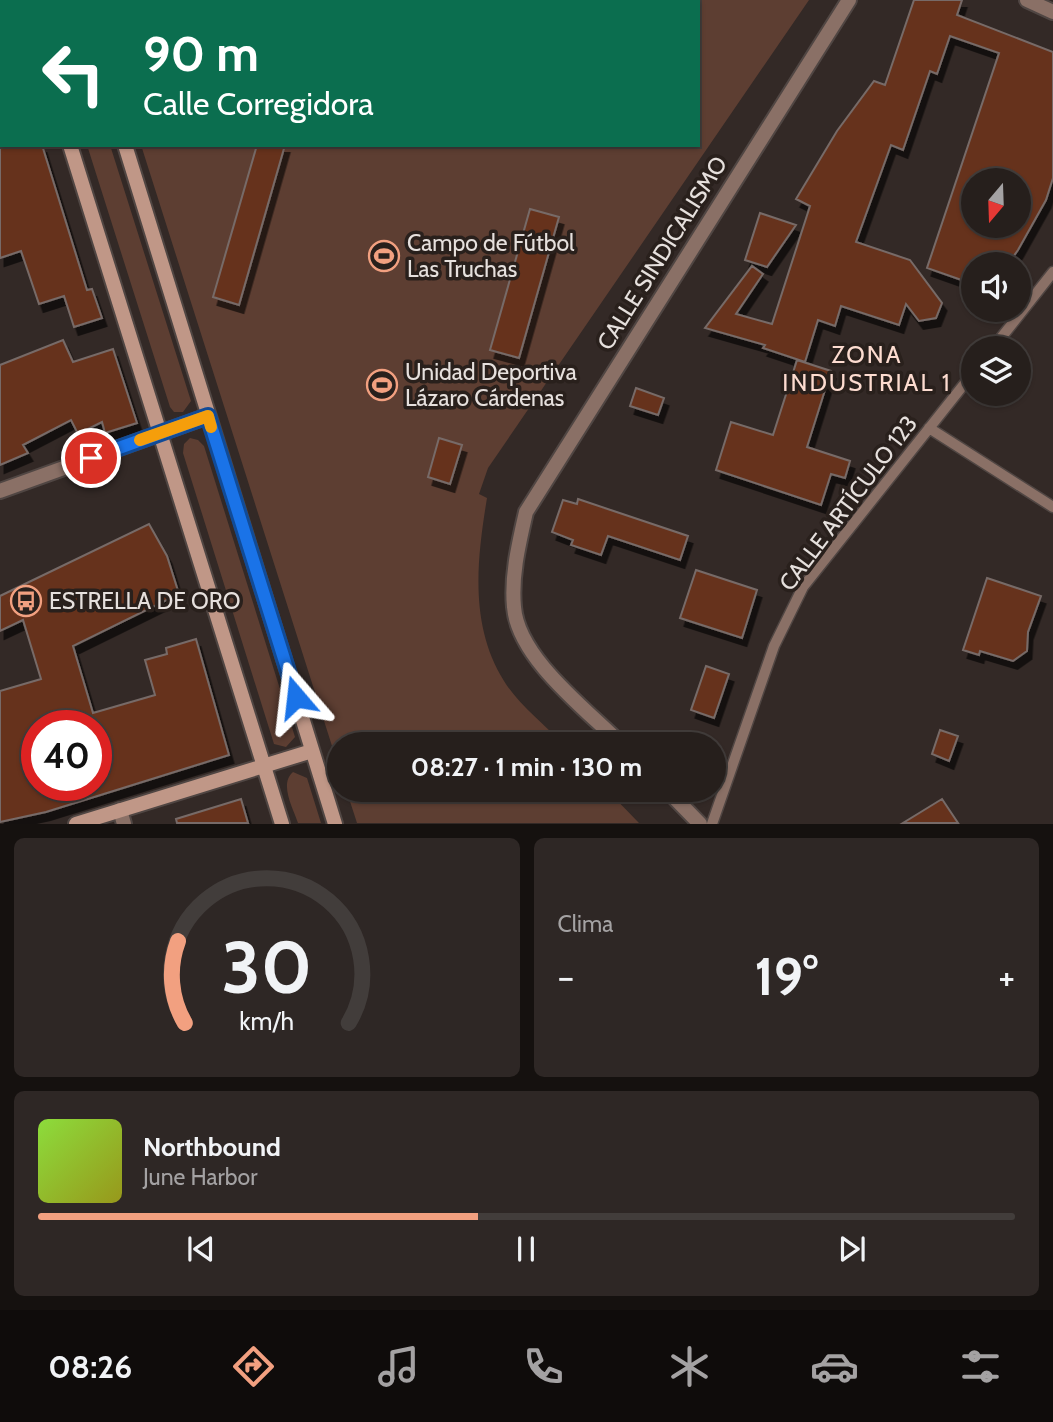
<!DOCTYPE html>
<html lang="es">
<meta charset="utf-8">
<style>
:root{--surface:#261f1c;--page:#2e2725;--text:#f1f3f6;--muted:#a4a2a3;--line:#423d3b;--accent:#f2a080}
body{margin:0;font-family:Cabin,sans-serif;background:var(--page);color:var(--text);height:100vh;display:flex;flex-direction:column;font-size:26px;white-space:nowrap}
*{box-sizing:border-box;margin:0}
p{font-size:23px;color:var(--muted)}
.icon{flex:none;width:38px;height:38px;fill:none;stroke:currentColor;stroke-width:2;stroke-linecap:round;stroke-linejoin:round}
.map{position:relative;height:824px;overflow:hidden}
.panel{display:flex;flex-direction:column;gap:14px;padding:14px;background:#15110f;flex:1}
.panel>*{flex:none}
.top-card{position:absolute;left:0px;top:0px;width:700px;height:147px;box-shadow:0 2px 5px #0004,0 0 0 2px var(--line);background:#0b6e4f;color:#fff;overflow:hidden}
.needle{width:46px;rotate:199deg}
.tools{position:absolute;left:961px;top:168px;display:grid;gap:14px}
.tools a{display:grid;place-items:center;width:70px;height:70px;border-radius:50%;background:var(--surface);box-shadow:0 2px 5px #0004,0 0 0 2px var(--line);font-size:35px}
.speed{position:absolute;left:21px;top:710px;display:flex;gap:14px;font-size:35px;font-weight:700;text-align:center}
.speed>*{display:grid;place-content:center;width:91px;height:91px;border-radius:50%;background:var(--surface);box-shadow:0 2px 5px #0004,0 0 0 2px var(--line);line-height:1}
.speed .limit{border:10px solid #d22;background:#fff;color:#111}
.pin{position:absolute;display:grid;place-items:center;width:60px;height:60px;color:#fff;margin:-30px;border:4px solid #fff;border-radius:50%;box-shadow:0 2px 7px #0007}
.me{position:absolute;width:77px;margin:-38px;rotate:343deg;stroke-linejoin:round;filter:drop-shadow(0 0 5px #0008)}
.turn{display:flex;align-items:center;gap:24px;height:147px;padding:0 28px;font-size:32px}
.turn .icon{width:91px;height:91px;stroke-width:2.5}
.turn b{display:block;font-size:49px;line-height:60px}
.big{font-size:52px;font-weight:700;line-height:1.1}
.panel .card{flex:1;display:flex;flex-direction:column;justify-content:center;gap:10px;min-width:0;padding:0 24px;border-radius:10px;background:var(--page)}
.panel .dial{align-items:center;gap:0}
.dial svg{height:182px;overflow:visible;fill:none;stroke:var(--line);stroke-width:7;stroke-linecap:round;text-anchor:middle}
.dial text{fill:var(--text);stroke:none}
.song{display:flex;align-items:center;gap:21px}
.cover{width:84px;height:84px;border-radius:10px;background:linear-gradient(135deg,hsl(90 70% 55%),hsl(60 70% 35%))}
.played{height:7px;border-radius:4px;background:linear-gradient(90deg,var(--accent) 45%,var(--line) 45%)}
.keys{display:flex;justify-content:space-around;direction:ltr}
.heat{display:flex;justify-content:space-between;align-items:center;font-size:38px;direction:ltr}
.panel .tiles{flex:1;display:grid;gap:14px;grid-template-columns:1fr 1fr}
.card:last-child{grid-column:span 2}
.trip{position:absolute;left:327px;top:732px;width:399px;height:70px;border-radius:35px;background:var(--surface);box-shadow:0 2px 5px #0004,0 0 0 2px var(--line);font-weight:700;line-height:70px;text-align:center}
.dock{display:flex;height:112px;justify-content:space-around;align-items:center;background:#0f0c0b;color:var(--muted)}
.dock .icon{width:49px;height:49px}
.dock .current{color:var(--accent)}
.dock b{font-size:32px;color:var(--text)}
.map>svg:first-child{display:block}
</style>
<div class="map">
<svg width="1053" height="824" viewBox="0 0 1053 824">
<defs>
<filter id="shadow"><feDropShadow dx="4.5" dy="8" stdDeviation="0" flood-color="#0009"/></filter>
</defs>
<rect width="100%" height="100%" fill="#332926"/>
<!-- green -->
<path fill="#5d3e32" d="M 95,0 L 809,0 L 488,468 L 479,494 L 487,498 C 477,559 469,625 504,681 C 518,704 544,724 563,744 L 340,744 L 339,768 L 141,145 L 698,145 L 698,2 Z
M 87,145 L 110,145 L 191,401 L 183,412 L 174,412 L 170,407 Z
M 190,438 L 198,440 L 204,446 L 295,737 L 286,747 L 274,744 L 183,453 L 184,444 Z
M 293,772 L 307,778 L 321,823 L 298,823 C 293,808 279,784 293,772 Z
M 346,789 L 606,789 L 639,823 L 357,823 Z"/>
<!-- building -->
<path fill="#66331e" stroke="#776b67" stroke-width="2" fill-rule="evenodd" filter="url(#shadow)" d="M 914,0 L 962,0 L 957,15 L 1053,52 L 1053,178 L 1046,200 L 1018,250 L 1008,264 L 973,264 L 973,284 L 927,268 L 999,53 L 950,36 L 937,74 L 930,71 L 903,150 L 891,145 L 856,242 L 910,260 L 942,303 L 936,318 L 919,321 L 906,304 L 899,325 L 841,306 L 835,326 L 818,320 L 805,362 L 763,348 L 765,345 L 705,328 L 752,266 L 763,274 L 736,314 L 772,324 L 810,206 L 796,199 L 837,131 L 874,81 L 885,85 ZM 973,180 L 1018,180 L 1018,226 L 973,226 Z
M 0,145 L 42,145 L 87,290 L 92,289 L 102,318 L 74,327 L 64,296 L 39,304 L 21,251 L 0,258 Z
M 257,145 L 285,145 L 239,305 L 213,297 Z
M 530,209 L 559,217 L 519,358 L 490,350 Z
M 760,213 L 796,225 L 767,267 L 745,260 Z
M 63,340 L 73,362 L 113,349 L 137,423 L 105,433 L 102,422 L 78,434 L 71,420 L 23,445 L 28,453 L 0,465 L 0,365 Z
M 797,360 L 831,371 L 807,447 L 850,461 L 845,478 L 831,474 L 821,505 L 716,470 L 731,422 L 773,435 Z
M 636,388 L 664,398 L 658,415 L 630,406 Z
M 439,438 L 462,445 L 450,484 L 428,477 Z
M 578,499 L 688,536 L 680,560 L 608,536 L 601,555 L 571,545 L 573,540 L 552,532 L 563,500 L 577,504 Z
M 149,524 L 167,556 L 179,594 L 73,646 L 93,713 L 155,695 L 145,660 L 167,654 L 166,648 L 196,639 L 229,755 L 46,812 L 0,822 L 0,691 L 41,679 L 23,620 L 0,631 L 0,596 ZM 37,726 L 96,726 L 96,786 L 37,786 Z
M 696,570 L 757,590 L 742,638 L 680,618 Z
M 987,578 L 1041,596 L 1028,632 L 1027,651 L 1013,661 L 980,651 L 979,655 L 963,650 Z
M 706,666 L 729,674 L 714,718 L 691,710 Z
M 940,730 L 958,736 L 949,761 L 932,754 Z
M 241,799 L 248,823 L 177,823 L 176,819 Z
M 942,799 L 958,823 L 903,823 Z"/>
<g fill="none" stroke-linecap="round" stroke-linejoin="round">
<!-- lane casing -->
<g stroke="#504643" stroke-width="13">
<path id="lane" d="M 993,348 L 1053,272
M 929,428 L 1053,507
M 712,824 L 774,646 L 803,587 L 973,373"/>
</g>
<!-- street casing -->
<g stroke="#504643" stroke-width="18">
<path id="street" d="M 1027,0 L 1053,12
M 0,491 L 208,416
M 621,744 C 586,709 518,658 514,607 C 511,575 519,543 526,512 L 849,0
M 666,789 L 700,824
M 120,810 L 124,824"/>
</g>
<!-- secondary casing -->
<g stroke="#504643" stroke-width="18">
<path id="secondary" d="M 24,0 L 24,2
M 81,0 L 81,2
M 0,97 L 2,96
M 70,145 L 282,824
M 125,145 L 335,824
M 76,824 L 312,751"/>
</g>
<!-- lane -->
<use href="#lane" stroke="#8a7066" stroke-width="10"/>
<!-- street -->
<use href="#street" stroke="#8a7066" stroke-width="14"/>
<!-- secondary -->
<use href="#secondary" stroke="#c09787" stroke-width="14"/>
</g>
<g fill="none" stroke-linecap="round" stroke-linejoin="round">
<!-- route casing -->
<g stroke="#114b97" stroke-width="18">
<path id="route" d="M 91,458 L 208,416 L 296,697"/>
</g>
<!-- route -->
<use href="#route" stroke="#1a73e8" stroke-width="12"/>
<!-- slow -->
<path stroke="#f59e0b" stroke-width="12" d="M 140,440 L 208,416 L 211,427"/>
</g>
<!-- icons -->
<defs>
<g id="stadium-ring" transform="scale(1.575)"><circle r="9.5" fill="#29201c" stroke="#f2a080" stroke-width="1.5"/><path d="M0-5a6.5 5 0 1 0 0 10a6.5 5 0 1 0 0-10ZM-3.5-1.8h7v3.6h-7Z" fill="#f2a080"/></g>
<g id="bus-ring" transform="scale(1.575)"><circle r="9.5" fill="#29201c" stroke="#f2a080" stroke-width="1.5"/><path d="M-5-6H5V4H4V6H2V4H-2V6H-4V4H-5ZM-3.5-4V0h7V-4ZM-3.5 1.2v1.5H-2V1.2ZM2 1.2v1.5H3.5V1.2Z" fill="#f2a080"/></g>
</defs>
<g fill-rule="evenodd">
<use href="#stadium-ring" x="384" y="256"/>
<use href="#stadium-ring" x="382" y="385"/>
<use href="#bus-ring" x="26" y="601"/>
</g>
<g text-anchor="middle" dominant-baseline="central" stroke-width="7" stroke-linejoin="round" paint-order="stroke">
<!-- poi labels -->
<g font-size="23" fill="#e6e0dd" stroke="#29201c" text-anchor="start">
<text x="407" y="243">Campo de Fútbol<tspan x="407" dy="26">Las Truchas</tspan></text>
<text x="405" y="372">Unidad Deportiva<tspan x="405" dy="26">Lázaro Cárdenas</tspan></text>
<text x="49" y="601">ESTRELLA DE ORO</text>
</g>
<!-- street labels -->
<g font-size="23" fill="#e6e0dd" stroke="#29201c">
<text transform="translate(662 253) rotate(-58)">CALLE SINDICALISMO</text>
<text transform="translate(848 503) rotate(-53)">CALLE ARTÍCULO 123</text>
</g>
<!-- neighbourhood labels -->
<g font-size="24" letter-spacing="2" fill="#fddcd0" stroke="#29201c">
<text x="867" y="354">ZONA<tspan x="867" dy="28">INDUSTRIAL 1</tspan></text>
</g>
</g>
</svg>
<div class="tools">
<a><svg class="needle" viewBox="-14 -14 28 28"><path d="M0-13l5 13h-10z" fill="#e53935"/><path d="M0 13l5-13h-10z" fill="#a4a2a3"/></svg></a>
<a><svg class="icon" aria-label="sound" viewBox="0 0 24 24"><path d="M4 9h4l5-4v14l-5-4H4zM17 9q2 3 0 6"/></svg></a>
<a><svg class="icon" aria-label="layers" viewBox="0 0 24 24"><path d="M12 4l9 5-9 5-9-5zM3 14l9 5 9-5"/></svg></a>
</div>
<div class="speed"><div class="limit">40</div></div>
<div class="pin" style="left:91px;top:458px;background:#d93025"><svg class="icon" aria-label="arrive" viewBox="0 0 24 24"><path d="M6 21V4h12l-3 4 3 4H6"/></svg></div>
<svg class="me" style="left:296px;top:697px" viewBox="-20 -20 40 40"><path d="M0-17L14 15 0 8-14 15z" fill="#1a73e8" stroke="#fff" stroke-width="4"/></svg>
<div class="trip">08:27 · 1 min · 130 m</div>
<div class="top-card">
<div class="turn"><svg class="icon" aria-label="left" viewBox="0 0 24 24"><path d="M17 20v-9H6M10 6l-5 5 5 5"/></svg><div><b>90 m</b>Calle Corregidora</div></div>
</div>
</div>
<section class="panel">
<div class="tiles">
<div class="card dial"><svg viewBox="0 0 100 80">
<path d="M14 69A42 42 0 1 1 86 69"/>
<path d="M14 69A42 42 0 0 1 11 33" stroke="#f2a080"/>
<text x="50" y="56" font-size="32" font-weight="700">30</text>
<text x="50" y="72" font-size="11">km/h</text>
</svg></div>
<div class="card"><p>Clima</p>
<div class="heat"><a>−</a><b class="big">19°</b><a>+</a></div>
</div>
<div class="card">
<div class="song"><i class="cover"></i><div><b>Northbound</b><p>June Harbor</p></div></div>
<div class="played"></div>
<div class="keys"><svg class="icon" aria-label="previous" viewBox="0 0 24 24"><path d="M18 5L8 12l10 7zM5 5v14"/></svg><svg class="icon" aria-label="pause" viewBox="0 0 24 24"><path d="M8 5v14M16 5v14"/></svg><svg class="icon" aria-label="next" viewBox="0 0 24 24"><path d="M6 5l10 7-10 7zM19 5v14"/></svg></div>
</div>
</div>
</section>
<nav class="dock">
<b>08:26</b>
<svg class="icon current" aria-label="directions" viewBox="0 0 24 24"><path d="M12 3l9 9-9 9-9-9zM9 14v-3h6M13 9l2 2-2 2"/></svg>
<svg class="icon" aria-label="music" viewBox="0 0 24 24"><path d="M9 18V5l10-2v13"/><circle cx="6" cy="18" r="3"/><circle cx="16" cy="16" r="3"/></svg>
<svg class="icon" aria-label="phone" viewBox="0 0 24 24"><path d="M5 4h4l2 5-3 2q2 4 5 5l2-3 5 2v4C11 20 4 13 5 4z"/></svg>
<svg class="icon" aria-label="climate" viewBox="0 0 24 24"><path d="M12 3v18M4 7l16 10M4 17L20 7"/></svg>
<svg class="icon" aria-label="car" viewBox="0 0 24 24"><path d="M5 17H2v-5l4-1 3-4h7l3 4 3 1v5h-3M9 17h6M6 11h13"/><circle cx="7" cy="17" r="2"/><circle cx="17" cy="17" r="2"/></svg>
<svg class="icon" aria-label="filters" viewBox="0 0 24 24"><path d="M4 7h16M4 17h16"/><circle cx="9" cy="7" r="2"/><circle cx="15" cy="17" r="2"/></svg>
</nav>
